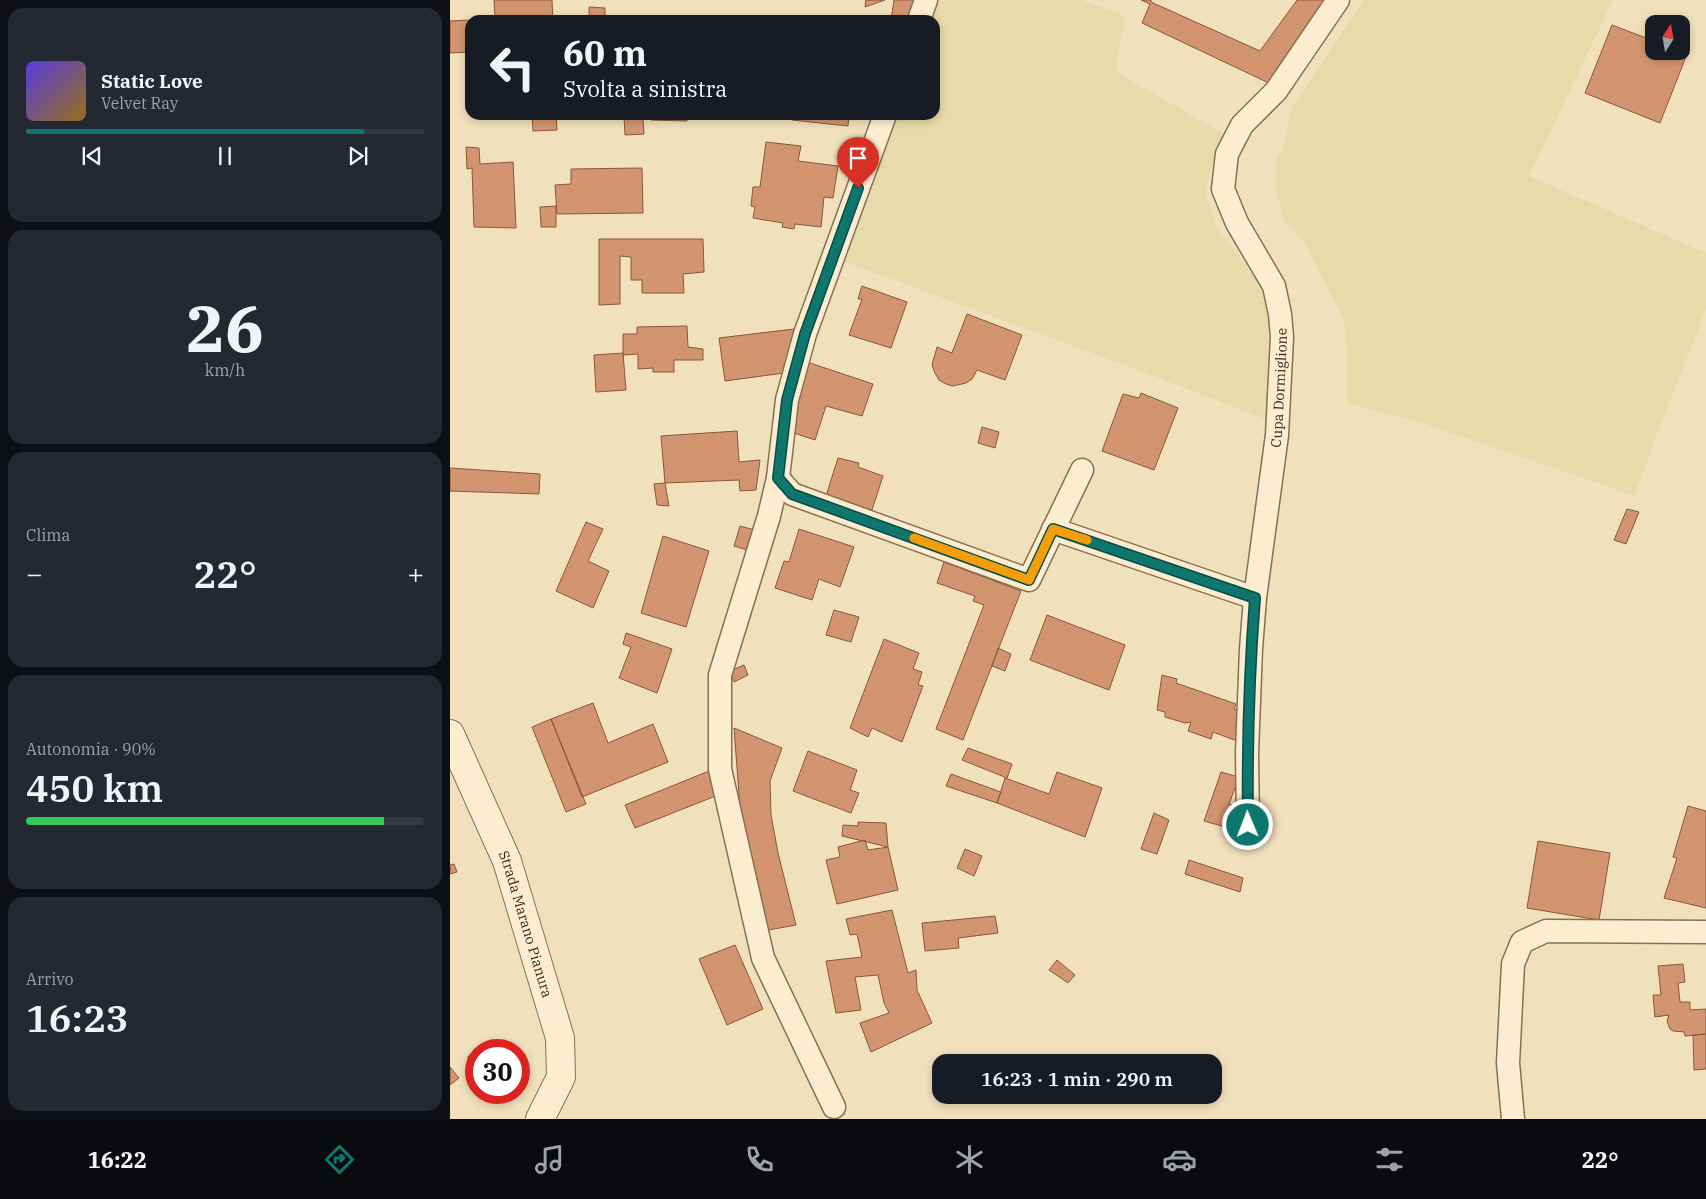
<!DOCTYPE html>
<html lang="it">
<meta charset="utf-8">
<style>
:root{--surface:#171b24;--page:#242831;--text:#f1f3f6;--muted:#9ea1a6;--line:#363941;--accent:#0f766e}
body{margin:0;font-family:"IBM Plex Serif",serif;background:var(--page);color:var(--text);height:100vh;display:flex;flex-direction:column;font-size:19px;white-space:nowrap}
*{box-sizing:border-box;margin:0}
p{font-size:16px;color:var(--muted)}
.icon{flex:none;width:28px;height:28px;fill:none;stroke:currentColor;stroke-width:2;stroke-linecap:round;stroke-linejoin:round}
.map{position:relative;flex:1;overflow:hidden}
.side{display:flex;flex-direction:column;gap:8px;padding:8px;background:#0d0f14;width:450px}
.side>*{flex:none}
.hud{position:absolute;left:15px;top:15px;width:475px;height:105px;border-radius:15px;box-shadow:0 2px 8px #0003;background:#171b24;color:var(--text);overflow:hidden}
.needle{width:32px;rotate:11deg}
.controls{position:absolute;left:1195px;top:15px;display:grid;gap:10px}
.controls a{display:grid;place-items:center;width:45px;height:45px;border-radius:10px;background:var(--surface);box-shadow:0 2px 8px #0003;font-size:25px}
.speed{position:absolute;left:15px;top:1039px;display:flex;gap:10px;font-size:25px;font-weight:700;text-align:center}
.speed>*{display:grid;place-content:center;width:65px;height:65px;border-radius:50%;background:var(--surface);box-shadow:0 2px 8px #0003;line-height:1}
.speed .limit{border:8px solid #d22;background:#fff;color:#111}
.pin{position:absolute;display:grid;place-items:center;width:42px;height:42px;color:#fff;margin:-51px -21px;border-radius:50% 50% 50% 0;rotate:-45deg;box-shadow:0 0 5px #0007}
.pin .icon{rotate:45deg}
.me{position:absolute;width:55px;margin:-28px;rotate:359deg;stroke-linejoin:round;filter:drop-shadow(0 0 4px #0008)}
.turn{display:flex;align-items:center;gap:18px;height:105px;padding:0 15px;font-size:22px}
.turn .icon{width:65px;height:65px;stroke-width:2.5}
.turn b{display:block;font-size:35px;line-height:42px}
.big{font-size:38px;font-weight:600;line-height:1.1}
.side .card{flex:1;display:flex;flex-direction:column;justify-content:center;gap:8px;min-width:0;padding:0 18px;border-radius:15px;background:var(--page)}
.side .dial{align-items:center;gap:0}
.dial b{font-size:65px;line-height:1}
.song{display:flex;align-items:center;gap:15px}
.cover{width:60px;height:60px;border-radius:8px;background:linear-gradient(135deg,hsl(250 70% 55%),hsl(40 70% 35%))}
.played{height:5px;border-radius:2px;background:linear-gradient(90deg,var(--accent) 85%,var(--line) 85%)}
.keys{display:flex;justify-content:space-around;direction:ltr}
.heat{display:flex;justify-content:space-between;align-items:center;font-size:28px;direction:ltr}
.charge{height:8px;border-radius:4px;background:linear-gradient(90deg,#34c759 90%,var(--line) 0)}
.trip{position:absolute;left:482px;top:1054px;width:290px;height:50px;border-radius:15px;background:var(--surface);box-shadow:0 2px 8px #0003;font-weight:600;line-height:50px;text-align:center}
.menu{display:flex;height:80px;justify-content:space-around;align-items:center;background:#090b0e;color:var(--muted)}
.menu .icon{width:35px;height:35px}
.menu .current{color:var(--accent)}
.menu b{font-size:22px;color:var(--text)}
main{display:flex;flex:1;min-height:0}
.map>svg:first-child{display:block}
</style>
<main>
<section class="side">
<div class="card">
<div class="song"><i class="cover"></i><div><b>Static Love</b><p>Velvet Ray</p></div></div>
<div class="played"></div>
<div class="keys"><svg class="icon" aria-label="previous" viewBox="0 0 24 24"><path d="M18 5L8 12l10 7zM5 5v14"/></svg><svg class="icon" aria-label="pause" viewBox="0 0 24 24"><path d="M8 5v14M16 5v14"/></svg><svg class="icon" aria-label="next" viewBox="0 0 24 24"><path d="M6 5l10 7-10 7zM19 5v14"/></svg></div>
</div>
<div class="card dial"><b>26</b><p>km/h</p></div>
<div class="card"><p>Clima</p>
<div class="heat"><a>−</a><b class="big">22°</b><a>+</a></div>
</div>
<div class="card"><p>Autonomia · 90%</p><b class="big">450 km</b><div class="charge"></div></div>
<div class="card"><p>Arrivo</p><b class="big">16:23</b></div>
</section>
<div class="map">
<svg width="1256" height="1119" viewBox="0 0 1256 1119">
<rect width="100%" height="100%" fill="#f1e0bc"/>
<!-- farmland -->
<path fill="#e7dba9" d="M 488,0 L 631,0 L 673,15 L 675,20 L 667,61 L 668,73 L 774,134 L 759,175 L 756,192 L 766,226 L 810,284 L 822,307 L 820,421 L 680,367 L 395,262 L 448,115 L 485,115 L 485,20 L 481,20 Z
M 914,0 L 1163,0 L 1079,176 L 1256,253 L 1256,309 L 1210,426 L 1185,496 L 972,423 L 897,403 L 897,355 L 894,319 L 854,242 L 834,220 L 825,187 L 827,159 L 833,148 L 842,107 Z"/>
<!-- building -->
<path fill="#d3956f" stroke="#8b5638" d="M 44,0 L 102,0 L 103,20 L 24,20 L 45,19 Z
M 416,0 L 435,0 L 415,7 Z
M 444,0 L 467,0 L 461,20 L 441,20 Z
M 691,0 L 701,0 L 701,2 L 810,51 L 847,0 L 881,0 L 823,85 L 692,23 L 700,4 Z
M 139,7 L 155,8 L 155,20 L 139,20 Z
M 20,20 L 20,52 L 0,53 L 0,21 Z
M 1162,25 L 1204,41 L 1204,51 L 1230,51 L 1237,54 L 1210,123 L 1135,93 Z
M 82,115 L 106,115 L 107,130 L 83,131 Z
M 170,115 L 195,115 L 195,117 L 170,117 Z
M 200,115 L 237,115 L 237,121 L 201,120 Z
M 343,115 L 399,115 L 398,126 L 342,120 Z
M 174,117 L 193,117 L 194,134 L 175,135 Z
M 316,142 L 351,146 L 348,161 L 388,166 L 383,198 L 374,197 L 371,227 L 345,224 L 344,229 L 332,227 L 333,223 L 303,218 L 305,207 L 301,206 L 303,187 L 310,187 Z
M 16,147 L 29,148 L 30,164 L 63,162 L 66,228 L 24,227 L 22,168 L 17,169 Z
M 192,168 L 193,213 L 107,214 L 105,185 L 121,184 L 121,169 Z
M 106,206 L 106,227 L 91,227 L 90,207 Z
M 149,239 L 253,239 L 254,272 L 233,274 L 234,293 L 192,293 L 192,280 L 181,280 L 181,257 L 170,256 L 170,304 L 149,305 Z
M 412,286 L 457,302 L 441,348 L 399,335 L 412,299 L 408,299 Z
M 517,314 L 572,335 L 555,380 L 527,370 L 522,379 L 516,383 L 503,386 L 496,384 L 489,380 L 485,373 L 482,365 L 487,347 L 502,353 Z
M 237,326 L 238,347 L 253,349 L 253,360 L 224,360 L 224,372 L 203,372 L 203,368 L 188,369 L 188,354 L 173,355 L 173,334 L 187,334 L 187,327 Z
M 344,329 L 334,373 L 275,381 L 269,338 Z
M 173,353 L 176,390 L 146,392 L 144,355 Z
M 354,361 L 423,384 L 412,416 L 376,406 L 365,440 L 341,432 Z
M 691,393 L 728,408 L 704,470 L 652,451 L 673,394 L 689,398 Z
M 532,427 L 549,432 L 545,448 L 528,443 Z
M 287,431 L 289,462 L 310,460 L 306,490 L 290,491 L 289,480 L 215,483 L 211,436 Z
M 388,458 L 409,463 L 408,467 L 433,476 L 422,510 L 376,496 Z
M 0,468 L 90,474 L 89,494 L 0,491 Z
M 215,483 L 219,506 L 207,505 L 204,484 Z
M 1177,509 L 1189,512 L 1176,544 L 1164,540 Z
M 136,522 L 153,529 L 138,561 L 159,571 L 143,608 L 106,591 Z
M 290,526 L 305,530 L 297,550 L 284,546 Z
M 349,529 L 404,547 L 390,587 L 369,579 L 362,600 L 325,588 L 334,561 L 339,562 Z
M 213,536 L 259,551 L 236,627 L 191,613 Z
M 494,562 L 571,591 L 513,740 L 486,729 L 534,605 L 523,601 L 525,596 L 487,583 Z
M 384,610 L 409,617 L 401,642 L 376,635 Z
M 597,615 L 675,645 L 659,690 L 580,660 Z
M 176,633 L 222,649 L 207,693 L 169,678 L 181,647 L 173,644 Z
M 434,639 L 469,653 L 463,669 L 472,672 L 468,685 L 473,686 L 452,742 L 422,728 L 418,737 L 400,728 Z
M 548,648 L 561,654 L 555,671 L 542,666 Z
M 294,665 L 298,675 L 284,682 L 280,671 Z
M 712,675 L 727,679 L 726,683 L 786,704 L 784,709 L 791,711 L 787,741 L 763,732 L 761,739 L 738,731 L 741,722 L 735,723 L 715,717 L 715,712 L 707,710 Z
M 143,703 L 158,743 L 203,724 L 218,762 L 132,797 L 101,719 Z
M 101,719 L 136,804 L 116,812 L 82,727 Z
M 284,728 L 332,748 L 320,781 L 321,815 L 328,853 L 346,925 L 313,931 L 294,860 Z
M 518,748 L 562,764 L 557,778 L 512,760 Z
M 358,751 L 407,770 L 400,790 L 409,793 L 401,813 L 343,791 Z
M 269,767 L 273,793 L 185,828 L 175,805 Z
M 607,772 L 652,788 L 635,837 L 547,803 L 555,778 L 599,794 Z
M 771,772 L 789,777 L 779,804 L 794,809 L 786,830 L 754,821 Z
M 501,774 L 551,792 L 547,803 L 496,786 Z
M 1238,806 L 1256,811 L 1256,908 L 1214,898 L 1227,858 L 1223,857 Z
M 704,813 L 719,820 L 707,854 L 691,849 Z
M 408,822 L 436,823 L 438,847 L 392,836 L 393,825 L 408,826 Z
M 415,840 L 418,850 L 438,847 L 448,890 L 387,904 L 376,860 L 390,857 L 388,847 Z
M 1088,841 L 1160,853 L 1149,920 L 1077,908 Z
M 515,849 L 532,856 L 524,876 L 507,868 Z
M 739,860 L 793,878 L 790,892 L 735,874 Z
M 4,864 L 7,872 L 0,874 L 0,865 Z
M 442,910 L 458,973 L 466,970 L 467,990 L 482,1023 L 421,1052 L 410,1023 L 439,1013 L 434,1003 L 428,975 L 405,977 L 411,1010 L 386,1013 L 376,961 L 412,957 L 407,934 L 400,935 L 396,919 Z
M 545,916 L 548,933 L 508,938 L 509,948 L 475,951 L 472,923 Z
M 285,945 L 313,1009 L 277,1025 L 249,959 Z
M 607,960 L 625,975 L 618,983 L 599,970 Z
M 1233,964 L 1235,982 L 1228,983 L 1230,1002 L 1240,1002 L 1240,1010 L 1256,1009 L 1256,1034 L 1235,1036 L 1234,1032 L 1223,1031 L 1220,1029 L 1217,1021 L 1219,1015 L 1205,1017 L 1203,995 L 1211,995 L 1208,966 Z
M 1256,1034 L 1256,1069 L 1244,1070 L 1243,1035 Z
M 18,1056 L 26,1057 L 26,1086 L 22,1086 Z
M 0,1067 L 9,1078 L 0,1085 Z"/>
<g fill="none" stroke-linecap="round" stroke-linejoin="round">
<!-- minor casing -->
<g stroke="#8a6f54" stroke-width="25">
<g id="minor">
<path d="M 469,20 L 476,0"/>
<path d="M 328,478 L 342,494 L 579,580 L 632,470"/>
<path d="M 603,529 L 805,598"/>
<path id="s1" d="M 798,825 L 797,753 L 801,649 L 805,598 L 827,435 L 832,337 L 830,314 L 824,286 L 787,223 L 773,189 L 777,154 L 792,125 L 826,91 L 888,0"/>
<path d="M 384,1107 L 313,958 L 270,769 L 270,675 L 319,516 L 328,478 L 337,400 L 355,334 L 435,115"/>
<path d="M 1063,1119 L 1058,1063 L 1063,964 L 1072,942 L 1096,931 L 1256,932"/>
</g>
</g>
<!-- tertiary casing -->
<g stroke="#8a6f54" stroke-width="30">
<g id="tertiary">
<path id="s2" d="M 0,734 L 57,861 L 110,1038 L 111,1077 L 90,1119"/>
</g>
</g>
<!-- minor -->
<use href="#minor" stroke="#fcedd0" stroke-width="22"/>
<!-- tertiary -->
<use href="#tertiary" stroke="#fcedd0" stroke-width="28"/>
</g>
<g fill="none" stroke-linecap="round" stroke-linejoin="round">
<!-- route casing -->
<g stroke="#0a4d48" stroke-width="12">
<path id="route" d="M 408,188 L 355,334 L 337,400 L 328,478 L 342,494 L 579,580 L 603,529 L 805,598 C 799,674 797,749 798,825"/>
</g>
<!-- route -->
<use href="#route" stroke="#0f766e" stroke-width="9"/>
<!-- slow -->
<path stroke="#f59e0b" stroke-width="9" d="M 464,538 L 579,580 L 603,529 L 637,540"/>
</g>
<g text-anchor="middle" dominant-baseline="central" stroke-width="5" stroke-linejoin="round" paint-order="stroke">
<!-- street labels -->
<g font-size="14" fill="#38281a" stroke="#f8eacc">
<text stroke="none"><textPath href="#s1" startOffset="439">Cupa Dormiglione</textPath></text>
<text stroke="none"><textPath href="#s2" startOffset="205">Strada Marano Pianura</textPath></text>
</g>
</g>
</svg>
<div class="controls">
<a><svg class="needle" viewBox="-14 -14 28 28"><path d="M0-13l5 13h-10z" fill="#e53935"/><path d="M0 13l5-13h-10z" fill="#9ea1a6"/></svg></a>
</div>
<div class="speed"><div class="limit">30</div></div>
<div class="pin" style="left:408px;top:188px;background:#d93025"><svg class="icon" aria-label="arrive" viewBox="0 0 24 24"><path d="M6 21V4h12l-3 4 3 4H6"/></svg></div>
<svg class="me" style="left:798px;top:825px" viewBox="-20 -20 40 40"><circle r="17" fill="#0f766e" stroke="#fff" stroke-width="3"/><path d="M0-11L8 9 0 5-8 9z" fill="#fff"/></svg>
<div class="trip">16:23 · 1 min · 290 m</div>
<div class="hud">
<div class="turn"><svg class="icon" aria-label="left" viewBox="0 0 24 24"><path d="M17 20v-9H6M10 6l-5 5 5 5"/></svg><div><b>60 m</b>Svolta a sinistra</div></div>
</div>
</div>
</main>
<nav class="menu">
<b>16:22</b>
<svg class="icon current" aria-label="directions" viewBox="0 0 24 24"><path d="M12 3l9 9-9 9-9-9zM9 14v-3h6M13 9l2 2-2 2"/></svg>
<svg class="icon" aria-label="music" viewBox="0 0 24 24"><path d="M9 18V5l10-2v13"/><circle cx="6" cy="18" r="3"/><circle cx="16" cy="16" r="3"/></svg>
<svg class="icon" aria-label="phone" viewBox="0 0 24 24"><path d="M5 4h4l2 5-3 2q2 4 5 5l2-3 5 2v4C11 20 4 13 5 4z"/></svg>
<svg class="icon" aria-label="climate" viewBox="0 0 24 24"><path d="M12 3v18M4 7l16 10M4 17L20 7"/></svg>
<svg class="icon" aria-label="car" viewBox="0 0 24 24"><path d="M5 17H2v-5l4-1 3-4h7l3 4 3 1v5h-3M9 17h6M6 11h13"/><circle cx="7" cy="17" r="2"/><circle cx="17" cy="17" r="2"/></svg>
<svg class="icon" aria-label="filters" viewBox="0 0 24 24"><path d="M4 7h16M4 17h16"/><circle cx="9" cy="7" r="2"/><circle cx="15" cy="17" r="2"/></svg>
<b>22°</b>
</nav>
